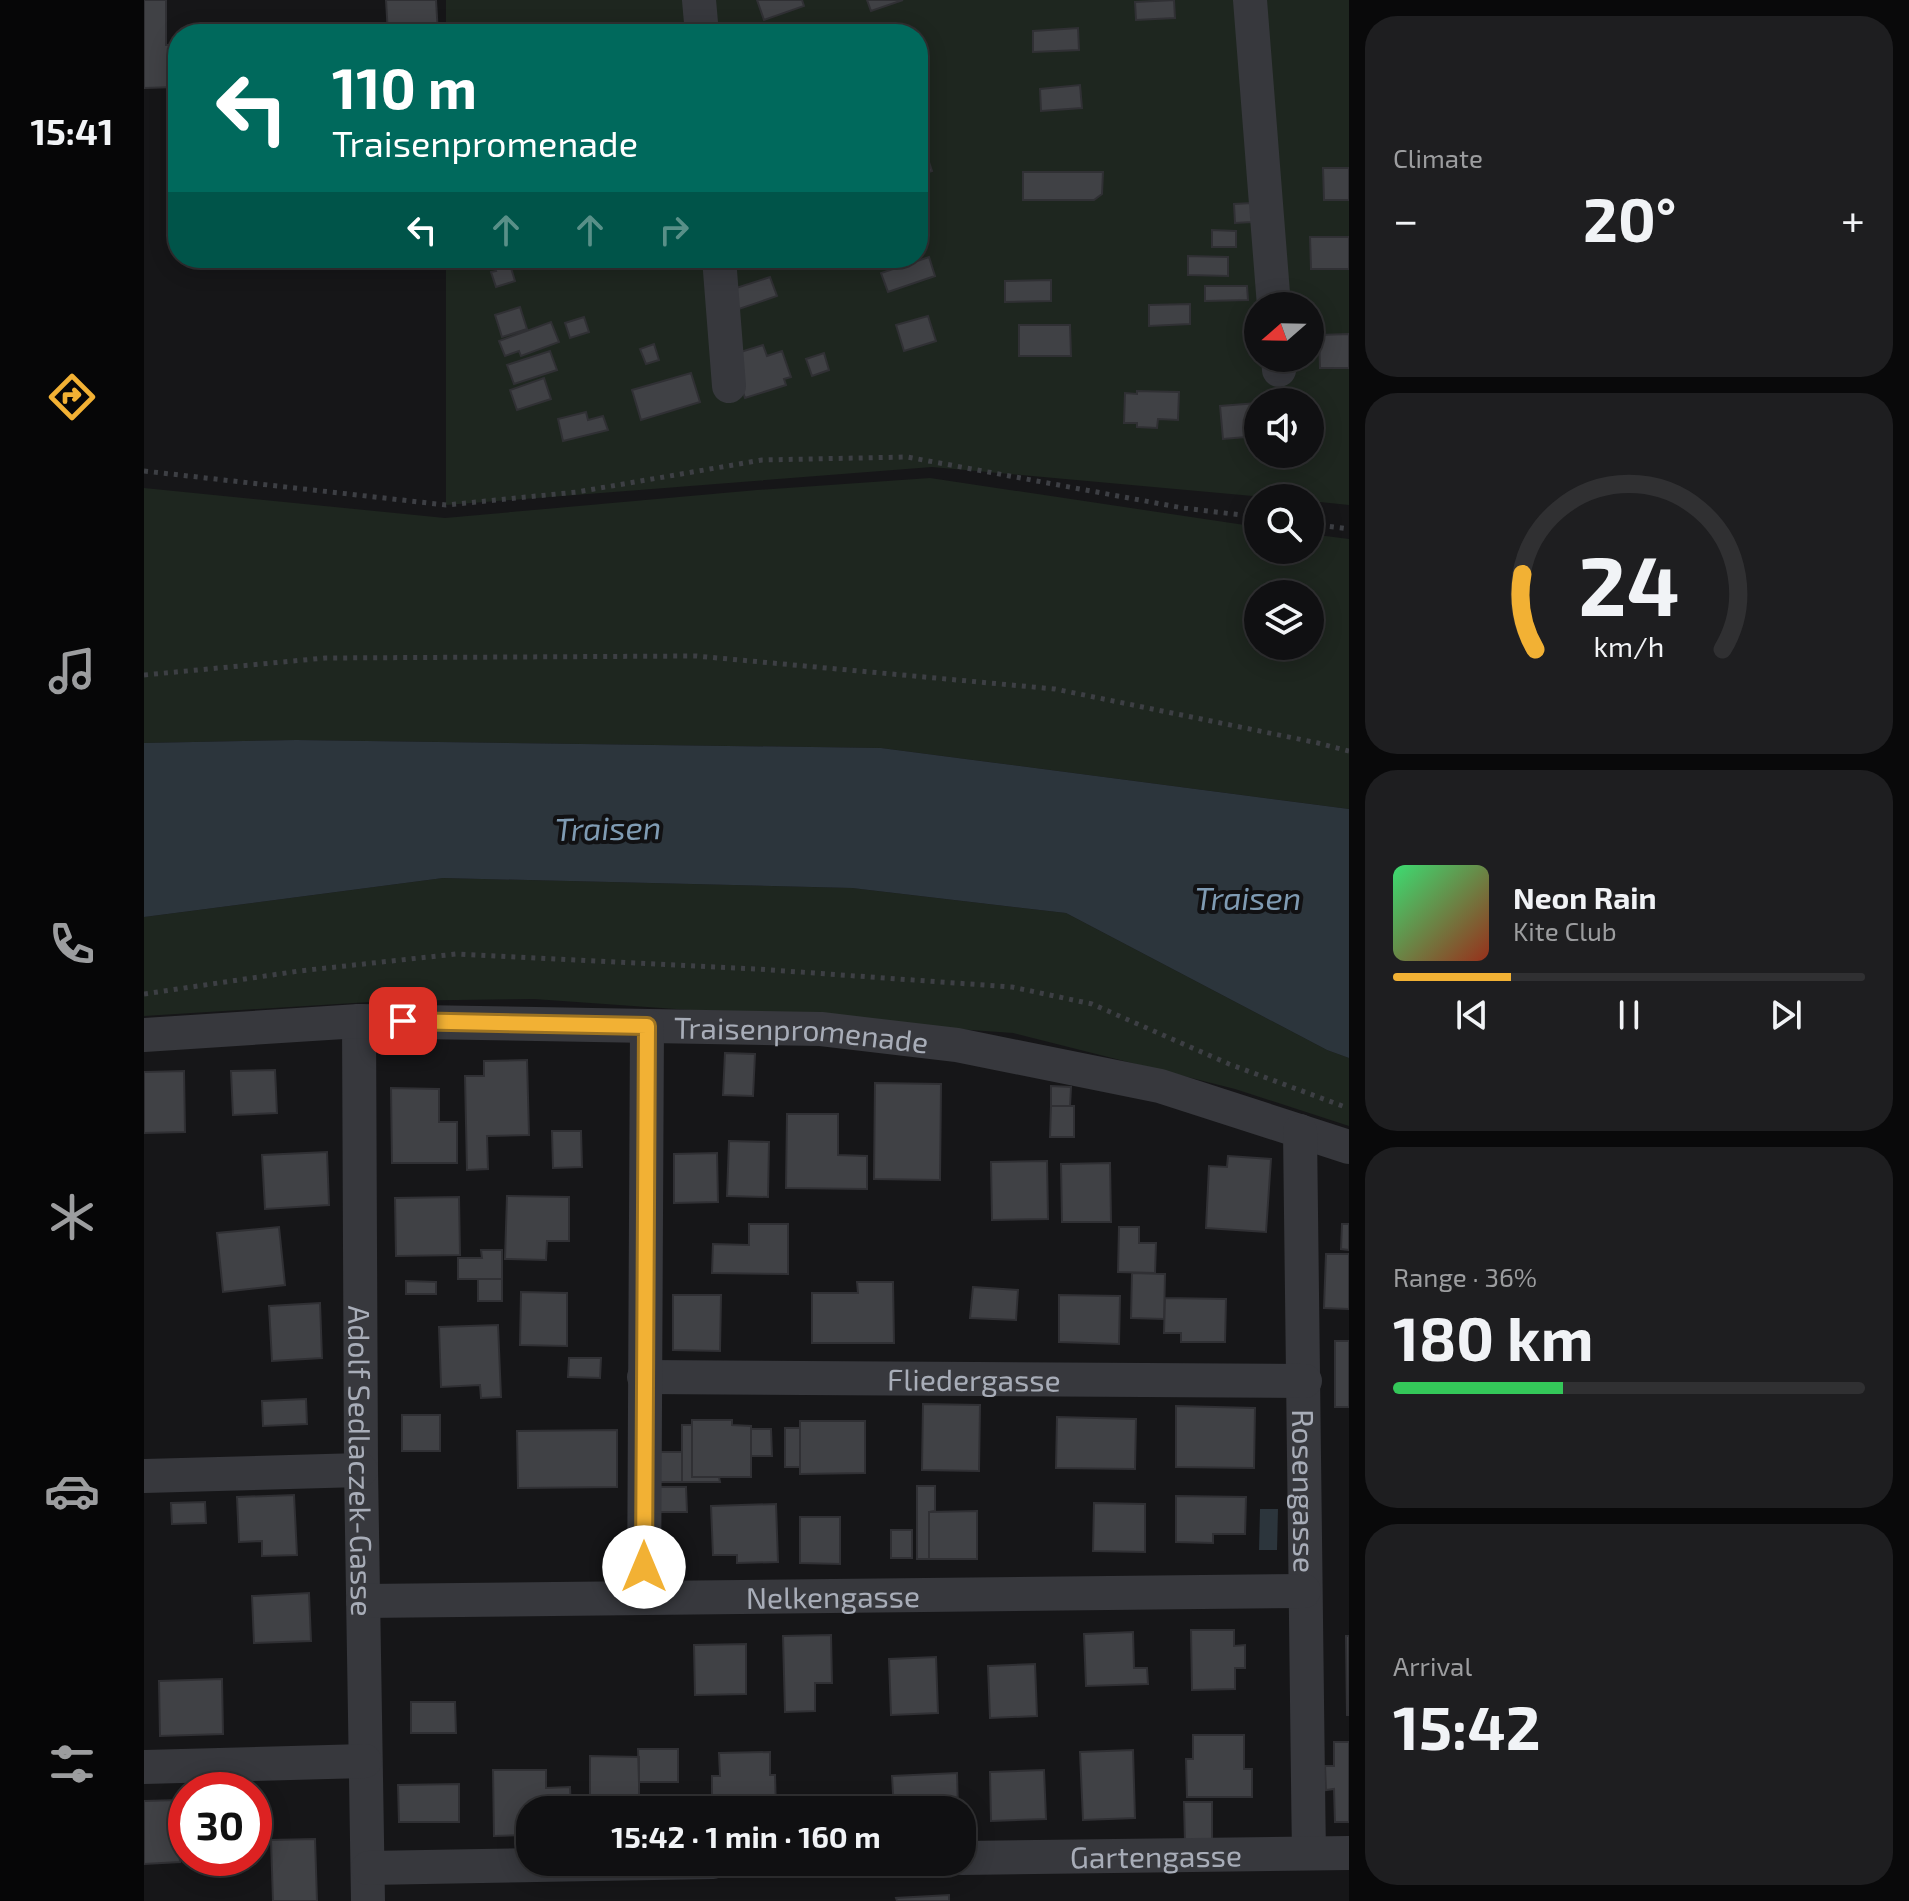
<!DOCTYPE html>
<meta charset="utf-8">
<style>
:root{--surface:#101012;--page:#1e1e20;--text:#f1f3f6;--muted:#9c9d9f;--line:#303032;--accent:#f2b134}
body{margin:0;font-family:"Exo 2",sans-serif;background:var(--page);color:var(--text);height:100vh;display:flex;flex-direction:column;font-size:30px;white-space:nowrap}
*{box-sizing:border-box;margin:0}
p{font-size:26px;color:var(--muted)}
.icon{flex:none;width:44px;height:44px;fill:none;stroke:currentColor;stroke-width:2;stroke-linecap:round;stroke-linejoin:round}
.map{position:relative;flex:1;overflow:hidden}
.drawer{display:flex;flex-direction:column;gap:16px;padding:16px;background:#09090a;width:560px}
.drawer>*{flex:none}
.hud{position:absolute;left:24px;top:24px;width:760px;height:244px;border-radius:32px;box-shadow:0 4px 20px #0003,0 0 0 2px var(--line);background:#00695c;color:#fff;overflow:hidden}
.needle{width:52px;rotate:250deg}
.buttons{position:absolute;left:1100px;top:292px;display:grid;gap:16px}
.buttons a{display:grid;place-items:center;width:80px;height:80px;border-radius:50%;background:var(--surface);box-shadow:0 4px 20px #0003,0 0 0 2px var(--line);font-size:40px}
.speed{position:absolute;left:24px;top:1772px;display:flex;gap:16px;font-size:40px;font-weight:700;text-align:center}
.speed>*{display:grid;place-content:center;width:104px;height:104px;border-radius:50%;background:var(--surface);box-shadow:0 4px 20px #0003,0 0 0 2px var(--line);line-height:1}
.speed .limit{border:12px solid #d22;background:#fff;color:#111}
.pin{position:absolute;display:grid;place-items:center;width:68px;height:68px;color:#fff;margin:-34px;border-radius:16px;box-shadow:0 4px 12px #0006}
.me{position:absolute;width:88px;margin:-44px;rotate:0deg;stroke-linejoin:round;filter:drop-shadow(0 0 6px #0008)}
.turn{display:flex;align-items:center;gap:28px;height:168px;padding:0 32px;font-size:36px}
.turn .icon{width:104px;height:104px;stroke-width:2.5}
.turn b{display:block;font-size:56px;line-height:68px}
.lanes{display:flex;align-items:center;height:76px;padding:0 32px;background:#0003;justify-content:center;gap:40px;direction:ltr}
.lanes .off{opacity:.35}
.big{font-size:60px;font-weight:700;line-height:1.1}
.drawer .card{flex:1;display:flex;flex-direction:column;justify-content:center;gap:12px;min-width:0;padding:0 28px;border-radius:32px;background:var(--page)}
.drawer .dial{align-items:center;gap:0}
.dial svg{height:208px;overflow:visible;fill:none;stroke:var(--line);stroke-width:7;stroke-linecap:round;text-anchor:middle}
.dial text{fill:var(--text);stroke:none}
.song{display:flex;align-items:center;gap:24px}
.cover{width:96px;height:96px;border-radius:12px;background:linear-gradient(135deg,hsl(140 70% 55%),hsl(10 70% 35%))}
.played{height:8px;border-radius:4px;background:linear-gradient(90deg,var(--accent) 25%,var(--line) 25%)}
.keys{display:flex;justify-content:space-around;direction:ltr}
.heat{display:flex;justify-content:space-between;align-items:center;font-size:44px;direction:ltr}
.charge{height:12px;border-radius:6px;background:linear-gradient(90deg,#34c759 36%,var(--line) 0)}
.trip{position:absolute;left:372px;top:1796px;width:460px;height:80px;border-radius:32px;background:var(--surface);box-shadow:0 4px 20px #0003,0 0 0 2px var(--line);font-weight:700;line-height:80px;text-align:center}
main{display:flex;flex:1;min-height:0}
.dock{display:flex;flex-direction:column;width:144px;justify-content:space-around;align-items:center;background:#060607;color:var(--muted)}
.dock .icon{width:56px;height:56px}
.dock .on{color:var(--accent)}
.dock b{font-size:36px;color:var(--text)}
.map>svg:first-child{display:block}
</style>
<main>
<nav class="dock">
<b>15:41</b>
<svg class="icon on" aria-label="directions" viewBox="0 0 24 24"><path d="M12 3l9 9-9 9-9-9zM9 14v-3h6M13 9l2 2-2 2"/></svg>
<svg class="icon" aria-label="music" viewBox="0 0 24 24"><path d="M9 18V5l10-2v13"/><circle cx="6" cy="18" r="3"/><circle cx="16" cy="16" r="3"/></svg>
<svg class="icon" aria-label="phone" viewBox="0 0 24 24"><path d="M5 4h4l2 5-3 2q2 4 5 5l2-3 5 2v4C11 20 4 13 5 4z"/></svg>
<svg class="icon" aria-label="climate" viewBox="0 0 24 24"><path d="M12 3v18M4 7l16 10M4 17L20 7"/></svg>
<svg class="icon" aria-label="car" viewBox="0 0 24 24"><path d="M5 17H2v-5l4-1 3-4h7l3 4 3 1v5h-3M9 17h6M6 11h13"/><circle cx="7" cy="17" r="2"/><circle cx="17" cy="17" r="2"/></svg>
<svg class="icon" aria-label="filters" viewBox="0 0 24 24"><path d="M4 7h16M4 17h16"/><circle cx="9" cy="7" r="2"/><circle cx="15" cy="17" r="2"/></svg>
</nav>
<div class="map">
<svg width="1205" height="1901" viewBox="0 0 1205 1901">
<rect width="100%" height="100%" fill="#161618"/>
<!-- green -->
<path fill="#1e261f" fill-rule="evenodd" d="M 302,0 L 1205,0 L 1205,505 L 1166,501 L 1166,498 L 1131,498 L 788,467 L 302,505 L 302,258 L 774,258 L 774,34 L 302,34 ZM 1114,306 L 1166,306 L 1166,358 L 1114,358 ZM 1114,402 L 1166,402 L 1166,454 L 1114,454 Z
M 786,478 L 1114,527 L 1114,550 L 1166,550 L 1166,534 L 1205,539 L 1205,809 L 737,748 L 152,740 L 0,743 L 0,488 L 301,518 L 613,490 ZM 1114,594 L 1166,594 L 1166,646 L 1114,646 Z
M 299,878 L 708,888 L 922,913 L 1183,1050 L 1205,1058 L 1205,1126 L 1091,1089 L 869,1033 L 390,999 L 242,1001 L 0,1016 L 0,917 Z"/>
<!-- water -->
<path fill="#2c353c" d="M 152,740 L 737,748 L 1205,809 L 1205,1058 L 1183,1050 L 922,913 L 708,888 L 299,878 L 0,917 L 0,743 Z
M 1116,1509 L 1134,1509 L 1133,1550 L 1115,1550 Z"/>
<!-- building -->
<path fill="#404145" stroke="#303034" stroke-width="2" d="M 0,0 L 22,0 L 22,45 L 31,45 L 32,87 L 0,88 Z
M 242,0 L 292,0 L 294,34 L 244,34 Z
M 613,0 L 658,0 L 660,6 L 620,20 Z
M 723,0 L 759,0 L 727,11 Z
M 1030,0 L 1031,18 L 992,20 L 991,2 Z
M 934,28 L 935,50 L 889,52 L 889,31 Z
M 936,85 L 938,108 L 897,111 L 896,89 Z
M 781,150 L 788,171 L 774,175 L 774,152 Z
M 1179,168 L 1205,168 L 1205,200 L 1180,200 Z
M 879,172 L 959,172 L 958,194 L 950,200 L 879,200 Z
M 1108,203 L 1108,222 L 1091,223 L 1090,204 Z
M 1068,230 L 1092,231 L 1092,247 L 1068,247 Z
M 1166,237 L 1205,237 L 1205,269 L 1167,269 Z
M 1044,256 L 1084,257 L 1084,276 L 1044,275 Z
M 785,257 L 791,276 L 744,292 L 737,273 Z
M 347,258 L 364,258 L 371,281 L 352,287 L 347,272 L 352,271 Z
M 626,277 L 633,296 L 589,311 L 583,291 Z
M 907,280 L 907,301 L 861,302 L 861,281 Z
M 1061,286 L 1103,286 L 1104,300 L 1061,301 Z
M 1046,304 L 1046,324 L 1005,326 L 1005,305 Z
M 376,307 L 383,329 L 358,337 L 351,315 Z
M 784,316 L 792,341 L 760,351 L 752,325 Z
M 440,317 L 445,332 L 426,338 L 421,323 Z
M 407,322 L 415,342 L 377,356 L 375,351 L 361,356 L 355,341 Z
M 875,325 L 926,325 L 927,356 L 875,356 Z
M 1205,334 L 1205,368 L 1176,368 L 1175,335 Z
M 510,344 L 515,360 L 502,364 L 496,349 Z
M 619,345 L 623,356 L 638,351 L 647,377 L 640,379 L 642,385 L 601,398 L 587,355 Z
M 406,351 L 413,370 L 370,384 L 363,365 Z
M 680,353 L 685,370 L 668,376 L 662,359 Z
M 547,373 L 556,402 L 497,420 L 488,390 Z
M 400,378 L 407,399 L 373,410 L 366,390 Z
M 993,391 L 1035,392 L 1034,420 L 1014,419 L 1013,428 L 993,427 L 993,423 L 980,423 L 981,393 L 993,394 Z
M 1113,403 L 1114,436 L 1079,439 L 1076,406 Z
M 442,412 L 444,420 L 459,416 L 464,430 L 419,441 L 414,419 Z
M 581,1053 L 611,1054 L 609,1096 L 579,1095 Z
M 383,1060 L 385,1135 L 343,1136 L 344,1169 L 323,1170 L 321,1076 L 340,1076 L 340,1061 Z
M 131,1070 L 133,1113 L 89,1115 L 87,1071 Z
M 40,1071 L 41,1132 L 0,1133 L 0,1072 Z
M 731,1083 L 797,1084 L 796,1180 L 730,1179 Z
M 907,1086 L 927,1087 L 926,1106 L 907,1106 Z
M 247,1088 L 295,1089 L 295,1122 L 313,1122 L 313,1163 L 248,1163 Z
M 907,1106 L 930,1106 L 930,1137 L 906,1137 Z
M 643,1114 L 694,1114 L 694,1155 L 723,1156 L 723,1189 L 642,1188 Z
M 408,1131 L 437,1131 L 438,1167 L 409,1168 Z
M 585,1141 L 625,1142 L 624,1197 L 583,1196 Z
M 183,1152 L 185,1205 L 121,1209 L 118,1155 Z
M 573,1153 L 574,1202 L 530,1203 L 530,1154 Z
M 1084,1156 L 1127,1159 L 1122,1232 L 1062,1228 L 1065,1166 L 1083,1167 Z
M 903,1161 L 904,1219 L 848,1220 L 847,1162 Z
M 966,1163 L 967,1222 L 918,1222 L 917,1164 Z
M 363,1196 L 425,1197 L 425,1241 L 403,1241 L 402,1260 L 361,1259 Z
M 315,1197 L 316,1255 L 252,1256 L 251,1198 Z
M 605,1224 L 644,1224 L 644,1274 L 568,1273 L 569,1244 L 605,1245 Z
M 1198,1224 L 1205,1224 L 1205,1250 L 1197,1249 Z
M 135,1227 L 141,1285 L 79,1292 L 73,1233 Z
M 975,1227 L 995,1227 L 995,1243 L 1012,1243 L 1011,1273 L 974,1272 Z
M 337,1250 L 358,1250 L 358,1279 L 314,1279 L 314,1258 L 338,1258 Z
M 1182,1254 L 1205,1254 L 1205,1309 L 1180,1308 Z
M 988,1273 L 1021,1274 L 1020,1319 L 987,1318 Z
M 334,1279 L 358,1279 L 358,1301 L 334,1301 Z
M 262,1281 L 292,1282 L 292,1294 L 262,1294 Z
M 713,1282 L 749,1282 L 750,1343 L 668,1343 L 668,1293 L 714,1293 Z
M 829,1287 L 874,1290 L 872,1320 L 826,1318 Z
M 377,1292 L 423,1293 L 423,1346 L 376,1345 Z
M 529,1295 L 577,1295 L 576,1351 L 529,1350 Z
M 915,1295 L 976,1296 L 975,1344 L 915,1342 Z
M 1021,1298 L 1082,1299 L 1081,1342 L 1037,1342 L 1037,1333 L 1020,1333 Z
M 176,1303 L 178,1358 L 128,1361 L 125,1306 Z
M 354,1325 L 357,1397 L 337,1398 L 336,1385 L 297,1387 L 295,1327 Z
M 1191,1341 L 1205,1341 L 1205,1407 L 1191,1407 Z
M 425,1358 L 457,1358 L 456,1378 L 424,1377 Z
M 162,1399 L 163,1424 L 119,1426 L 118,1401 Z
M 779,1404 L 836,1405 L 835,1471 L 778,1470 Z
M 1032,1406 L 1111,1408 L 1110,1468 L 1032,1467 Z
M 258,1415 L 296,1415 L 296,1451 L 258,1451 Z
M 913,1417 L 992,1419 L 991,1469 L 912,1468 Z
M 548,1420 L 588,1420 L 588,1425 L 607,1426 L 607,1477 L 548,1477 Z
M 656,1421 L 721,1421 L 721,1473 L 656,1474 Z
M 538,1425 L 548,1425 L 548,1477 L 575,1477 L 576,1482 L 538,1482 Z
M 641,1428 L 656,1428 L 656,1467 L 641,1467 Z
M 607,1429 L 627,1429 L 628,1456 L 607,1456 Z
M 473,1430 L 473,1487 L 374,1488 L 373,1431 Z
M 515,1452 L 538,1452 L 538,1482 L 515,1482 Z
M 773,1486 L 791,1486 L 791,1511 L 785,1512 L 785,1559 L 773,1559 Z
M 515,1487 L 542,1487 L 543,1512 L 516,1512 Z
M 150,1495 L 153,1555 L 118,1556 L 118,1541 L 95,1542 L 93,1497 Z
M 1032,1496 L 1102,1497 L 1101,1534 L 1069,1534 L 1069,1543 L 1032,1542 Z
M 61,1502 L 62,1523 L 28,1524 L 27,1503 Z
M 950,1503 L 1001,1504 L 1001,1552 L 949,1551 Z
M 632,1504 L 634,1562 L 593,1563 L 593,1555 L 569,1555 L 567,1506 Z
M 833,1511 L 833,1559 L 785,1559 L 785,1512 Z
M 656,1517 L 696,1517 L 696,1564 L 656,1563 Z
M 747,1530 L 768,1530 L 768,1558 L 747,1558 Z
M 165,1593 L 167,1641 L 110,1643 L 108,1596 Z
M 1047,1630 L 1090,1630 L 1090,1646 L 1101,1645 L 1101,1668 L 1091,1668 L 1091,1689 L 1048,1690 Z
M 989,1632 L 990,1668 L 1003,1668 L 1004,1684 L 942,1686 L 940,1634 Z
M 687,1635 L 688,1683 L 671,1683 L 671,1711 L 641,1712 L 639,1636 Z
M 1202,1636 L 1205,1636 L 1205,1715 L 1203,1715 Z
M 602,1644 L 602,1694 L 551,1695 L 550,1645 Z
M 792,1657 L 794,1713 L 747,1715 L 745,1659 Z
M 891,1664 L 893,1716 L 846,1718 L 844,1666 Z
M 78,1679 L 79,1734 L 16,1736 L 15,1681 Z
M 267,1702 L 311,1702 L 312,1733 L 267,1733 Z
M 1049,1735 L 1100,1735 L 1100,1769 L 1108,1769 L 1108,1797 L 1043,1797 L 1042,1759 L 1049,1759 Z
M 1190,1742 L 1205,1742 L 1205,1822 L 1191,1822 L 1190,1789 L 1182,1790 L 1181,1766 L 1190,1766 Z
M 494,1749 L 534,1749 L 534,1782 L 495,1782 Z
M 989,1750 L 991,1818 L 939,1820 L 936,1752 Z
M 626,1752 L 626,1775 L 631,1775 L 632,1810 L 568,1810 L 568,1776 L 576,1776 L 575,1753 Z
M 446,1756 L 495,1757 L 495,1795 L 446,1795 Z
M 349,1770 L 402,1770 L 402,1788 L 426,1787 L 427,1810 L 386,1810 L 386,1835 L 350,1836 Z
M 900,1770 L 902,1819 L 847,1821 L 846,1772 Z
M 813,1773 L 814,1810 L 750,1810 L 748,1776 Z
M 315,1784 L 315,1822 L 255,1822 L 254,1785 Z
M 34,1800 L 36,1862 L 0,1864 L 0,1801 Z
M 1040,1802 L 1068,1802 L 1068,1841 L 1041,1842 Z
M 171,1839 L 173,1901 L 129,1901 L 127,1840 Z
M 805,1895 L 805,1901 L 753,1901 L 752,1898 Z"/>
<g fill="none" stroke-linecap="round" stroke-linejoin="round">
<!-- path -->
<path stroke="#3d3f44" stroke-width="5" stroke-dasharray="4 6" stroke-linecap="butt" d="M 0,471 L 302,505 L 433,492 L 618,460 L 763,457 L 1039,508 L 1114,517
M 1166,524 L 1205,529
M 0,675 L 181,658 L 552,656 L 911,689 L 1174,743 L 1205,751
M 0,994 L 155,971 L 312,954 L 613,969 L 868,987 L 948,1004 L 1085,1064 L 1204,1108"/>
<!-- minor -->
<g stroke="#37383d" stroke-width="34">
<path d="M 555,0 L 558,34"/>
<path d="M 1106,0 L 1130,306"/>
<path d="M 575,258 L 585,386"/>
<path d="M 1134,358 L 1135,370"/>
<path id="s1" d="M 215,1021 L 217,1470 L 224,1901"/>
<path id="s2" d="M 0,1035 L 215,1021 L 677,1029 L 813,1045 L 1016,1086 L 1205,1147"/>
<path id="s3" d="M 1156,1131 C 1161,1372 1161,1612 1165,1852"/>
<path id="s4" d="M 500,1377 L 1161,1381"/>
<path d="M 0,1476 L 217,1470"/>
<path d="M 500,1598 L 503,1026"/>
<path id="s5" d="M 219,1601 L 1160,1591"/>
<path d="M 0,1767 L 221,1761"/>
<path id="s6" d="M 818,1858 L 1205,1853"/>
<path d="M 224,1868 L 569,1862"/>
</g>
</g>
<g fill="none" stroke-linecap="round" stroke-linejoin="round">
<!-- route casing -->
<g stroke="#9d7322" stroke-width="20">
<path id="route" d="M 259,1021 L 503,1026 L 500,1567"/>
</g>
<!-- route -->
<use href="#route" stroke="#f2b134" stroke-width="14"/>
</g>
<g text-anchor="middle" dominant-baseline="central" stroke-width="8" stroke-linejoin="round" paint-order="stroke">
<!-- street labels -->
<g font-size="30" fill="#a8adb8" stroke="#111113">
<text stroke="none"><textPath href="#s2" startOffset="658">Traisenpromenade</textPath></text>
<text stroke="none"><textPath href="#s4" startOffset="330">Fliedergasse</textPath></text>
<text stroke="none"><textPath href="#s1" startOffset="440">Adolf Sedlaczek-Gasse</textPath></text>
<text stroke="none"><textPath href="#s3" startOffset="360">Rosengasse</textPath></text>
<text stroke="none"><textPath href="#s5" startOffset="470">Nelkengasse</textPath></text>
<text stroke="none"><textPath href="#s6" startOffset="194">Gartengasse</textPath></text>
</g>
<!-- water labels -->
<g font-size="32" font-style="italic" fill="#7f9bb3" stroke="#111113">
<text transform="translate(464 827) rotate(-1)">Traisen</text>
<text x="1104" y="897">Traisen</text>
</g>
</g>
</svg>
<div class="buttons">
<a><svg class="needle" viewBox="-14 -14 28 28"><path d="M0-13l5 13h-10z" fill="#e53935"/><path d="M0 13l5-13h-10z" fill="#9c9d9f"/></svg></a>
<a><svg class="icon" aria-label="sound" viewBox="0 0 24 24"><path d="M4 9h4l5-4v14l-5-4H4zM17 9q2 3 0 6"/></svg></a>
<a><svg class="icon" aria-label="search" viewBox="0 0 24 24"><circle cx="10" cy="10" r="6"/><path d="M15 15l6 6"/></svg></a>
<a><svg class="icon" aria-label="layers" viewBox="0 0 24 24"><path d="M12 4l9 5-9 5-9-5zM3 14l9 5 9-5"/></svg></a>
</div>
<div class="speed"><div class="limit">30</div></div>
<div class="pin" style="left:259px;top:1021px;background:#d93025"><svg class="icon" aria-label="arrive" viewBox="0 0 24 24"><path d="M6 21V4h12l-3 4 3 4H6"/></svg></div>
<svg class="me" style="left:500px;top:1567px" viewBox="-20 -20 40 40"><circle r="19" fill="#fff"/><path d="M0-13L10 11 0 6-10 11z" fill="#f2b134"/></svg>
<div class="trip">15:42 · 1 min · 160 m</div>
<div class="hud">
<div class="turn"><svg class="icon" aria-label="left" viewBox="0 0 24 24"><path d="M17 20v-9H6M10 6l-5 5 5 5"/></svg><div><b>110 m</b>Traisenpromenade</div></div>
<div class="lanes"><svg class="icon" aria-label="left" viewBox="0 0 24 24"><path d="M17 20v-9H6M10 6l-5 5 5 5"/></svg><svg class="icon off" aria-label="ahead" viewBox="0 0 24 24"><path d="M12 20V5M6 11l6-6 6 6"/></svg><svg class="icon off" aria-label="ahead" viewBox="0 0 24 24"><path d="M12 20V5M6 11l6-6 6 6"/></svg><svg class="icon off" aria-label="right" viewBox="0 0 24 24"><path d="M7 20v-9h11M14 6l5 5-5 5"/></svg></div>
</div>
</div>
<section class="drawer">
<div class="card"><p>Climate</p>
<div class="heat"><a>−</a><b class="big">20°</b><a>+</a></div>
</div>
<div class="card dial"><svg viewBox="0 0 100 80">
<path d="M14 69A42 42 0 1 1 86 69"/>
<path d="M14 69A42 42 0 0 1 9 40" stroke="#f2b134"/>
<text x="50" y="56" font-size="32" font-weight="700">24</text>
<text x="50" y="72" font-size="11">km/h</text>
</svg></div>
<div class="card">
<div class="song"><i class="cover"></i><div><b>Neon Rain</b><p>Kite Club</p></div></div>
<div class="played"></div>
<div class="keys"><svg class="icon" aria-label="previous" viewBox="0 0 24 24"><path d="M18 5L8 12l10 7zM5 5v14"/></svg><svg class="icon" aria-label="pause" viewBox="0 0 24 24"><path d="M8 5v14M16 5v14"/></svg><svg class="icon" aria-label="next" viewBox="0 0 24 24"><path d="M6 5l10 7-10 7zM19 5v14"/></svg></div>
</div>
<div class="card"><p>Range · 36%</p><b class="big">180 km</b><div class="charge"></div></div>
<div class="card"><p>Arrival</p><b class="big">15:42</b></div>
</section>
</main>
